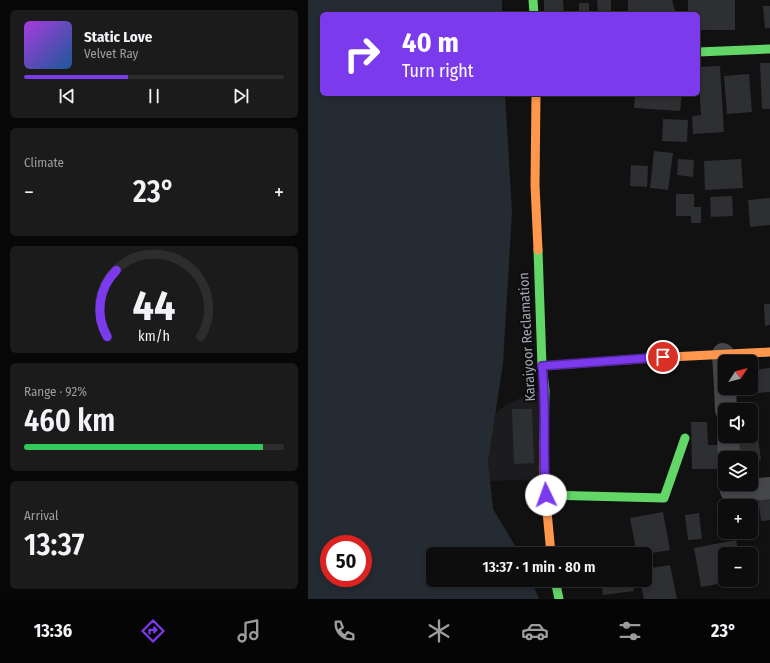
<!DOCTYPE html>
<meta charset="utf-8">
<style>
:root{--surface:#0d0d0e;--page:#1b1b1c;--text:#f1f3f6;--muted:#9a9c9e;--line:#2d2d2e;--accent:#7c3aed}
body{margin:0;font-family:"Fira Sans Condensed",sans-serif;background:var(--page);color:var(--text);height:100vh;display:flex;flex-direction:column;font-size:15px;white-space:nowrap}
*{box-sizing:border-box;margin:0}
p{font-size:13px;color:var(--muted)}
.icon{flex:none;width:22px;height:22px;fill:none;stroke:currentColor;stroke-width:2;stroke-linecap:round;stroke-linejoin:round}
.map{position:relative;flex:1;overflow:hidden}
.panel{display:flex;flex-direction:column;gap:10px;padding:10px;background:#070708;width:308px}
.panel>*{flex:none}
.banner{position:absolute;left:12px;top:12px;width:380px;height:84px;border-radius:6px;box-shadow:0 2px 6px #0003,0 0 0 1px var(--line);background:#7c3aed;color:#fff;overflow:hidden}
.needle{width:26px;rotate:54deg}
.controls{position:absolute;left:410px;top:355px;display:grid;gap:8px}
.controls a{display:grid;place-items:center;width:40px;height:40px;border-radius:6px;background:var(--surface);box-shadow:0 2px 6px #0003,0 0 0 1px var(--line);font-size:20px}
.speed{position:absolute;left:12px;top:535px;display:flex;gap:8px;font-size:20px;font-weight:700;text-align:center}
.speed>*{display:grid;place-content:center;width:52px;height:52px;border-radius:50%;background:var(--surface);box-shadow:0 2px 6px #0003,0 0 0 1px var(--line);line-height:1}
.speed .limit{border:6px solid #d22;background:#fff;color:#111}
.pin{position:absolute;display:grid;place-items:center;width:34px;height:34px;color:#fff;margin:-17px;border:2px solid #fff;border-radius:50%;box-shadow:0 1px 4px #0007}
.me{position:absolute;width:44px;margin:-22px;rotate:357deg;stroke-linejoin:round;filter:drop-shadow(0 0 3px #0008)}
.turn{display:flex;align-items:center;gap:14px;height:84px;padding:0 16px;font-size:18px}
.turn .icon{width:52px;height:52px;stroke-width:2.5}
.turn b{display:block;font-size:28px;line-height:34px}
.big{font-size:30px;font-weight:600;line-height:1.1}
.panel .tile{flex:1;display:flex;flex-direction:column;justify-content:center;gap:6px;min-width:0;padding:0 14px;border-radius:6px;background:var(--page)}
.panel .dial{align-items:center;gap:0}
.dial svg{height:104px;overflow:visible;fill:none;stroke:var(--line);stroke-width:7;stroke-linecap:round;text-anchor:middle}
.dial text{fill:var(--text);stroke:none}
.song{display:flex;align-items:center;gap:12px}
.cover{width:48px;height:48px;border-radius:6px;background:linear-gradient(135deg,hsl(280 70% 55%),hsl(210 70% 35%))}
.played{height:4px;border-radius:2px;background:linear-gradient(90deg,var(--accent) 40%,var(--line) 40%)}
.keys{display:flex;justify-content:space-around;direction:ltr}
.heat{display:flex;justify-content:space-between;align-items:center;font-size:22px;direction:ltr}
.charge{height:6px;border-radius:3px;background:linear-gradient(90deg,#34c759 92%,var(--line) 0)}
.trip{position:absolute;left:118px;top:547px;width:226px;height:40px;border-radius:6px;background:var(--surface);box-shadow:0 2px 6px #0003,0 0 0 1px var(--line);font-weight:600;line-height:40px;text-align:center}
.tab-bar{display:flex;height:64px;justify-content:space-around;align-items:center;background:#050506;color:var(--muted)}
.tab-bar .icon{width:28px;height:28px}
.tab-bar .active{color:var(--accent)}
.tab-bar b{font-size:18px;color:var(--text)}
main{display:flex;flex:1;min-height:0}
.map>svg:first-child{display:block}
</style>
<main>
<section class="panel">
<div class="tile">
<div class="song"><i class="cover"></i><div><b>Static Love</b><p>Velvet Ray</p></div></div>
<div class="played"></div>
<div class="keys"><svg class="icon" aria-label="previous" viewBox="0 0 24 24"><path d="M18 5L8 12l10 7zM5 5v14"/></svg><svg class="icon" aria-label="pause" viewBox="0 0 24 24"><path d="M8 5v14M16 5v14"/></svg><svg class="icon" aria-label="next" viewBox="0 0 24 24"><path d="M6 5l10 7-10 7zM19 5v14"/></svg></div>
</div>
<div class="tile"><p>Climate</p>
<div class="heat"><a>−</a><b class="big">23°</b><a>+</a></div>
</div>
<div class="tile dial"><svg viewBox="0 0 100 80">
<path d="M14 69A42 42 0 1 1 86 69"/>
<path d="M14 69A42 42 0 0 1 21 18" stroke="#7c3aed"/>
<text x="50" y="56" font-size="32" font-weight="700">44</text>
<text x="50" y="72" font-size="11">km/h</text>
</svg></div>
<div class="tile"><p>Range · 92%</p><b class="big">460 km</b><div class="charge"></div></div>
<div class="tile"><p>Arrival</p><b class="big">13:37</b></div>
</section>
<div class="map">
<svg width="462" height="599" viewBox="0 0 462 599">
<rect width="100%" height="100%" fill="#111112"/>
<!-- built -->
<path fill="#1c1c1e" d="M 237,390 L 236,479 L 181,481 L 180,462 L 187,414 L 198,405 L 224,393 Z"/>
<!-- water -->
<path fill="#252b33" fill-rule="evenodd" d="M 0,0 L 194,0 L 194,14 L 14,14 L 14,94 L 197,94 L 204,212 L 195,363 L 180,462 L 185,509 L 212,554 L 125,554 L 125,580 L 223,580 L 231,599 L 0,599 ZM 21,544 L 55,544 L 55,578 L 21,578 Z"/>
<!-- building -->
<path fill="#2e2f32" d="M 236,0 L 255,0 L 256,14 L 236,14 Z
M 289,0 L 303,0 L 303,14 L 290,14 Z
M 320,0 L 364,0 L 368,14 L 320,14 Z
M 380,0 L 427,0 L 427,30 L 390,30 L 390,14 L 380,14 Z
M 271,3 L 281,3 L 281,14 L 271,14 Z
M 455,6 L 462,6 L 462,28 L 457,28 Z
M 452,63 L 462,63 L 462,109 L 454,109 Z
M 412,66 L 416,132 L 385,134 L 384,116 L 393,115 L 390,67 Z
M 441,74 L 444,112 L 419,114 L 416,76 Z
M 327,94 L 374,94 L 372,111 L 326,108 Z
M 355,119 L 380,120 L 379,142 L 354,141 Z
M 346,151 L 365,153 L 360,190 L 342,188 Z
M 370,159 L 386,160 L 385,177 L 369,175 Z
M 433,159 L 435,188 L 397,190 L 396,161 Z
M 323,165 L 340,166 L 339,187 L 322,186 Z
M 368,194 L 386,194 L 386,207 L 393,207 L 393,223 L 383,223 L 383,216 L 368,216 Z
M 424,196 L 425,216 L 403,217 L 402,197 Z
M 462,198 L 462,225 L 442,227 L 440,200 Z
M 456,304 L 462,304 L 462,325 L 457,326 Z
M 462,368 L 462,392 L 436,394 L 435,388 L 443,388 L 443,370 Z
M 204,409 L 224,409 L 226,463 L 206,464 Z
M 383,422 L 399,422 L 400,445 L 413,445 L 413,469 L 384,469 Z
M 450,437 L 453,460 L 444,461 L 445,468 L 443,468 L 443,458 L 428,458 L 426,439 Z
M 462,496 L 462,520 L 453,521 L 450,497 Z
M 441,498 L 442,506 L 420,506 L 419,501 Z
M 355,512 L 362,550 L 337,554 L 329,554 L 322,518 Z
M 391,513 L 394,539 L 380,540 L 377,515 Z
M 428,540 L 431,554 L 417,554 L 417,580 L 426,581 L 393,587 L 386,548 Z
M 362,565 L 369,599 L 336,599 L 332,580 L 337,580 L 337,569 Z
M 293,580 L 324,580 L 326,591 L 295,595 Z"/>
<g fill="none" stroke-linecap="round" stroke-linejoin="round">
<!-- street -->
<path stroke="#46474a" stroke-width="22" d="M 415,354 L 417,387
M 417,388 L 418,410
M 420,436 L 421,458
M 422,484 L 423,491 L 433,491 L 462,488"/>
<!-- fast -->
<path stroke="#63d668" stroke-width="9" d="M 225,0 L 226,14
M 390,52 L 462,49
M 230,250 L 234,366 L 237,390 L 236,442
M 238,495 L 356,498 L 377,438
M 247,580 L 251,599"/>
<!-- slow -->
<path stroke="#ff974d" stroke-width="9" d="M 228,94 L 227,185 L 230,250
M 362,357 L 462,352
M 236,442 L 236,479 L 243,554"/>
<!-- jam -->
<path stroke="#b3261e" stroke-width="9" d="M 234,366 L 362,357"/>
</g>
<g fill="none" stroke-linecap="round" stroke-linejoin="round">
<!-- route casing -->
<g stroke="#51269a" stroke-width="10">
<path id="route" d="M 238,495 C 234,452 239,409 234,366 L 355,357"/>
</g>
<!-- route -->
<use href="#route" stroke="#7c3aed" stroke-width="7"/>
</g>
<g text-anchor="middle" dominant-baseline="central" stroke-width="4" stroke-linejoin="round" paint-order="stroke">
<!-- street labels -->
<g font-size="14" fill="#a1a6b3" stroke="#0c0c0d">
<text transform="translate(219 337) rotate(-93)">Karaiyoor Reclamation</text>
</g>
</g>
</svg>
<div class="controls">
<a><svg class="needle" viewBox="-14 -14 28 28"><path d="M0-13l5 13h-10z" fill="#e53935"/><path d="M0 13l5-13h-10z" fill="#9a9c9e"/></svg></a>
<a><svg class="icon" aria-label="sound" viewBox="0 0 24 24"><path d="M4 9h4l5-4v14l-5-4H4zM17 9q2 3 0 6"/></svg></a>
<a><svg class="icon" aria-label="layers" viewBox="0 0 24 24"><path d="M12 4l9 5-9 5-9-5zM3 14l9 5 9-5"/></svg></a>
<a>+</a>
<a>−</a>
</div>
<div class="speed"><div class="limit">50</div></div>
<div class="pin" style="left:355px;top:357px;background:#d93025"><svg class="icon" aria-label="arrive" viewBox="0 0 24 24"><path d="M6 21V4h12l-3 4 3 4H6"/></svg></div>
<svg class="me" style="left:238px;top:495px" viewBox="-20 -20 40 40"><circle r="19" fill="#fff"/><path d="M0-13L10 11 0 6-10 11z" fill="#7c3aed"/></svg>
<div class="trip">13:37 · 1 min · 80 m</div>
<div class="banner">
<div class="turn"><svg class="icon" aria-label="right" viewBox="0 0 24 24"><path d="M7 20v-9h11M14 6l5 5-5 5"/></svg><div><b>40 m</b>Turn right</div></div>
</div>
</div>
</main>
<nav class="tab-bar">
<b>13:36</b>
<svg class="icon active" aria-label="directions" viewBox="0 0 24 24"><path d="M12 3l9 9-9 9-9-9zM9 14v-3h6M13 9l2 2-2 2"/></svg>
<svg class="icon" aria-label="music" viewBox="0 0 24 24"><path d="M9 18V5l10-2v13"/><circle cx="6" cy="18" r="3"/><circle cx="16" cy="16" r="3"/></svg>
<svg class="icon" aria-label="phone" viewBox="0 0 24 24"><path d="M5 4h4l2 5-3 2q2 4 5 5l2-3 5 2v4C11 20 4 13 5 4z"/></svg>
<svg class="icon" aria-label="climate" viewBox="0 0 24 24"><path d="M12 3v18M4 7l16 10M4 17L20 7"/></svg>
<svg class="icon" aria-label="car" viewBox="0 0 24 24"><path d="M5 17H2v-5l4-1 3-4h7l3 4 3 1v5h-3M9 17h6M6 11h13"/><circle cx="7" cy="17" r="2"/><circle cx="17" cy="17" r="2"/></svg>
<svg class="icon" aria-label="filters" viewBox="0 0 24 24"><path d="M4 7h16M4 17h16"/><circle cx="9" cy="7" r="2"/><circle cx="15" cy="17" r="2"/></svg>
<b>23°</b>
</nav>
